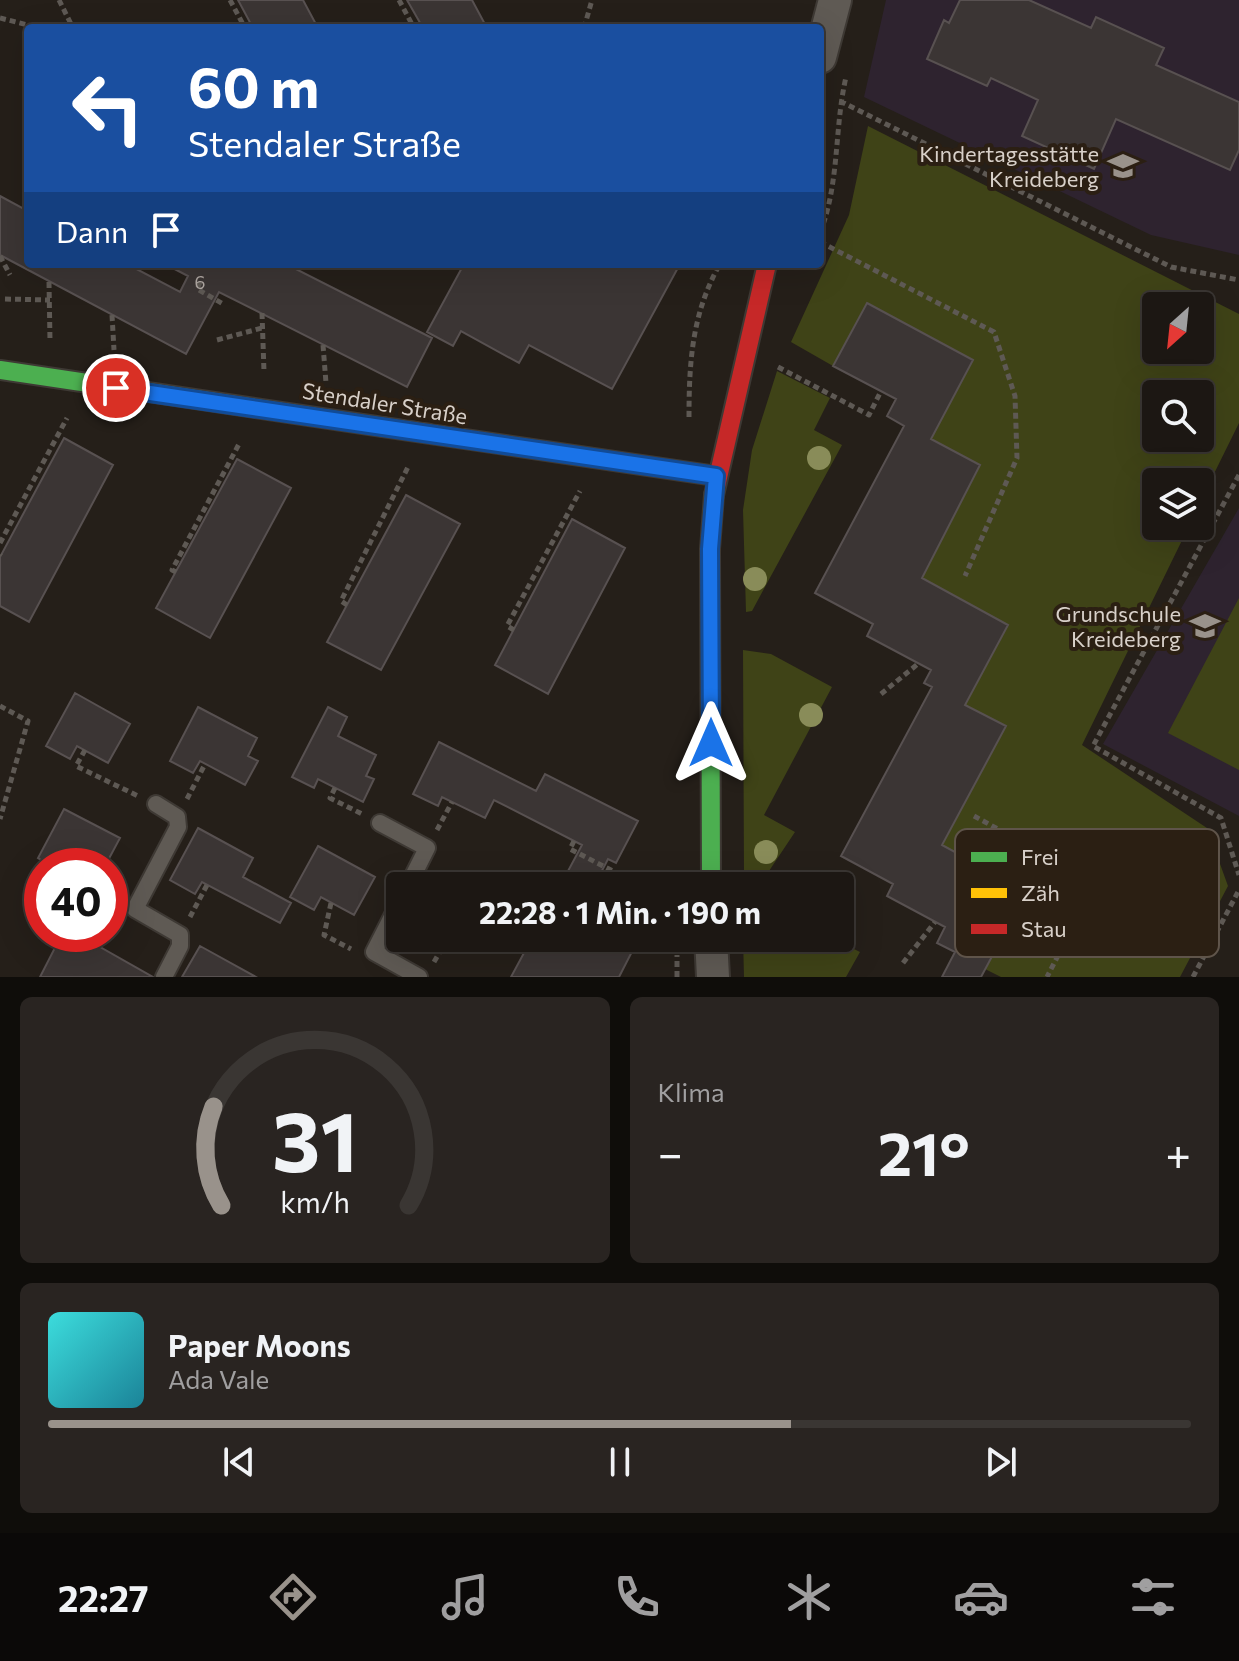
<!DOCTYPE html>
<html lang="de">
<meta charset="utf-8">
<style>
:root{--surface:#1c1713;--page:#292421;--text:#f1f3f6;--muted:#a09fa0;--line:#3a3633;--accent:#99928b}
body{margin:0;font-family:Commissioner,sans-serif;background:var(--page);color:var(--text);height:100vh;display:flex;flex-direction:column;font-size:30px;white-space:nowrap}
*{box-sizing:border-box;margin:0}
p{font-size:26px;color:var(--muted)}
.icon{flex:none;width:44px;height:44px;fill:none;stroke:currentColor;stroke-width:2;stroke-linecap:round;stroke-linejoin:round}
.map{position:relative;height:977px;overflow:hidden}
.side{display:flex;flex-direction:column;gap:20px;padding:20px;background:#0f0d0a;flex:1}
.side>*{flex:none}
.banner{position:absolute;left:24px;top:24px;width:800px;height:244px;border-radius:8px;box-shadow:0 8px 32px #0002,0 0 0 2px var(--line);background:#1a4fa0;color:#fff;overflow:hidden}
.needle{width:52px;rotate:207deg}
.tools{position:absolute;left:1142px;top:292px;display:grid;gap:16px}
.tools a{display:grid;place-items:center;width:72px;height:72px;border-radius:8px;background:var(--surface);box-shadow:0 8px 32px #0002,0 0 0 2px var(--line);font-size:40px}
.speed{position:absolute;left:24px;top:848px;display:flex;gap:16px;font-size:40px;font-weight:700;text-align:center}
.speed>*{display:grid;place-content:center;width:104px;height:104px;border-radius:50%;background:var(--surface);box-shadow:0 8px 32px #0002,0 0 0 2px var(--line);line-height:1}
.speed .limit{border:12px solid #d22;background:#fff;color:#111}
.pin{position:absolute;display:grid;place-items:center;width:68px;height:68px;color:#fff;margin:-34px;border:4px solid #fff;border-radius:50%;box-shadow:0 2px 8px #0007}
.me{position:absolute;width:88px;margin:-44px;rotate:0deg;stroke-linejoin:round;filter:drop-shadow(0 0 6px #0008)}
.turn{display:flex;align-items:center;gap:28px;height:168px;padding:0 32px;font-size:36px}
.turn .icon{width:104px;height:104px;stroke-width:2.5}
.turn b{display:block;font-size:56px;line-height:68px}
.then{display:flex;align-items:center;height:76px;padding:0 32px;background:#0003;gap:16px;font-size:30px}
.big{font-size:60px;font-weight:700;line-height:1.1}
.side .card{flex:1;display:flex;flex-direction:column;justify-content:center;gap:12px;min-width:0;padding:0 28px;border-radius:12px;background:var(--page)}
.side .dial{align-items:center;gap:0}
.dial svg{height:208px;overflow:visible;fill:none;stroke:var(--line);stroke-width:7;stroke-linecap:round;text-anchor:middle}
.dial text{fill:var(--text);stroke:none}
.song{display:flex;align-items:center;gap:24px}
.cover{width:96px;height:96px;border-radius:12px;background:linear-gradient(135deg,hsl(180 70% 55%),hsl(190 70% 35%))}
.played{height:8px;border-radius:4px;background:linear-gradient(90deg,var(--accent) 65%,var(--line) 65%)}
.keys{display:flex;justify-content:space-around;direction:ltr}
.heat{display:flex;justify-content:space-between;align-items:center;font-size:44px;direction:ltr}
.side .tiles{flex:1;display:grid;gap:20px;grid-template-columns:1fr 1fr}
.card:last-child{grid-column:span 2}
.trip{position:absolute;left:386px;top:872px;width:468px;height:80px;border-radius:8px;background:var(--surface);box-shadow:0 8px 32px #0002,0 0 0 2px var(--line);font-weight:700;line-height:80px;text-align:center}
.tab-bar{display:flex;height:128px;justify-content:space-around;align-items:center;background:#0b0908;color:var(--muted)}
.tab-bar .icon{width:56px;height:56px}
.tab-bar .current{color:var(--accent)}
.tab-bar b{font-size:36px;color:var(--text)}
.map>svg:first-child{display:block}
</style>
<div class="map">
<svg width="1239" height="977" viewBox="0 0 1239 977">
<rect width="100%" height="100%" fill="#251f19"/>
<!-- education -->
<path fill="#2e232f" d="M 886,0 L 1239,0 L 1239,255 L 1151,235 L 864,97 Z
M 1239,508 L 1239,816 L 1103,744 Z"/>
<!-- green -->
<path fill="#3f4317" fill-rule="evenodd" d="M 868,126 L 1239,314 L 1239,423 L 1200,502 L 1200,482 L 1156,482 L 1156,526 L 1189,526 L 1082,745 L 1207,828 L 1228,886 L 1180,977 L 1001,977 L 985,969 L 1027,891 L 942,845 L 1005,726 L 965,705 L 1008,625 L 922,578 L 980,465 L 931,439 L 973,360 L 868,303 L 833,366 L 791,342 L 849,215 ZM 1156,306 L 1200,306 L 1200,350 L 1156,350 ZM 1156,394 L 1200,394 L 1200,438 L 1156,438 Z
M 777,371 L 830,398 L 814,430 L 842,445 L 752,611 L 746,612 L 743,510 L 752,450 Z
M 1239,598 L 1239,770 L 1168,733 Z
M 743,650 L 771,654 L 832,687 L 764,815 L 795,832 L 761,883 L 744,875 Z
M 743,938 L 832,938 L 860,952 L 846,977 L 744,977 Z"/>
<!-- building -->
<path fill="#3b3534" stroke="#585151" stroke-width="2" d="M 238,0 L 303,0 L 318,28 L 253,28 Z
M 407,0 L 472,0 L 487,28 L 423,28 Z
M 960,0 L 1029,0 L 1091,28 L 1096,17 L 1164,48 L 1156,65 L 1239,102 L 1239,150 L 1230,170 L 1116,119 L 1094,169 L 1022,136 L 1038,100 L 991,78 L 987,86 L 927,59 L 944,20 L 949,23 Z
M 0,196 L 28,211 L 28,264 L 127,264 L 180,292 L 188,276 L 165,264 L 286,264 L 432,338 L 407,387 L 219,292 L 186,354 L 0,255 Z
M 464,264 L 680,264 L 612,389 L 529,345 L 519,363 L 461,331 L 453,346 L 427,332 Z
M 867,303 L 973,360 L 931,439 L 980,465 L 922,578 L 1008,625 L 965,705 L 1006,726 L 942,845 L 1027,891 L 981,977 L 942,977 L 955,952 L 937,943 L 945,927 L 887,896 L 893,884 L 841,856 L 932,687 L 924,683 L 931,670 L 867,636 L 873,624 L 815,593 L 904,426 L 887,416 L 896,399 L 833,366 Z
M 64,438 L 113,465 L 29,622 L 0,606 L 0,557 Z
M 237,459 L 291,488 L 210,638 L 156,608 Z
M 406,495 L 460,524 L 381,670 L 327,642 Z
M 572,519 L 625,548 L 548,694 L 495,665 Z
M 75,693 L 130,724 L 108,763 L 77,746 L 70,759 L 46,746 Z
M 198,707 L 257,738 L 248,756 L 258,761 L 245,785 L 200,761 L 193,773 L 170,761 Z
M 328,707 L 347,717 L 338,736 L 376,755 L 366,776 L 374,779 L 363,802 L 318,779 L 314,788 L 292,777 Z
M 439,742 L 536,791 L 545,774 L 638,821 L 616,863 L 608,859 L 594,886 L 560,886 L 582,845 L 494,800 L 485,818 L 442,797 L 438,806 L 413,794 Z
M 64,809 L 120,838 L 105,866 L 52,866 L 38,858 Z
M 198,828 L 253,858 L 243,877 L 291,903 L 280,923 L 202,882 L 195,894 L 170,880 Z
M 318,846 L 375,877 L 354,915 L 321,897 L 314,910 L 290,897 Z
M 62,934 L 77,934 L 153,977 L 40,977 Z
M 532,938 L 639,938 L 619,977 L 511,977 Z
M 200,946 L 256,977 L 182,977 Z"/>
<g fill="none" stroke-linecap="round" stroke-linejoin="round">
<!-- lane casing -->
<g stroke="#3e3934" stroke-width="20">
<path id="lane" d="M 156,804 L 177,817 L 178,827 L 135,909 L 180,935 L 180,946 L 164,977
M 380,823 L 427,848 L 408,886
M 400,901 L 374,952 L 419,977"/>
</g>
<!-- street casing -->
<g stroke="#3e3934" stroke-width="36">
<path id="street" d="M 820,57 L 835,0
M 711,938 L 713,977"/>
</g>
<!-- fast casing -->
<g stroke="#3e3934" stroke-width="22">
<path id="fast" d="M 0,370 L 383,427
M 711,886 L 710,549 L 714,495"/>
</g>
<!-- slow casing -->
<g stroke="#3e3934" stroke-width="22">
<path id="slow" d="M 383,427 L 716,476"/>
</g>
<!-- jam casing -->
<g stroke="#3e3934" stroke-width="22">
<path id="jam" d="M 714,495 L 767,264"/>
</g>
<!-- path -->
<path stroke="#5e5954" stroke-width="5" stroke-dasharray="6 4" stroke-linecap="butt" d="M 59,0 L 73,28
M 230,0 L 245,28
M 399,0 L 414,28
M 0,18 L 40,28
M 584,28 L 592,0
M 840,101 L 1171,267 L 1239,280
M 820,233 C 840,182 834,129 846,77
M 820,242 L 994,332 L 1015,396 L 1017,458 L 965,576
M 0,256 L 10,275
M 49,282 L 50,341
M 200,282 L 197,289 L 225,305
M 5,299 L 50,300
M 262,313 L 264,372
M 112,315 L 114,350
M 217,340 L 262,328
M 323,345 L 326,383
M 778,367 L 869,415 L 881,391
M 689,417 C 689,362 692,313 720,264
M 1239,475 L 1093,746 L 1221,818 L 1239,875
M 0,543 L 67,418
M 0,555 L 1,556
M 176,572 L 172,570 L 239,444
M 347,605 L 341,601 L 408,467
M 514,630 L 507,626 L 580,491
M 881,694 L 919,663
M 0,706 L 28,721 L 0,819
M 85,750 L 76,766 L 138,796
M 335,788 L 330,798 L 362,814
M 187,799 L 205,764
M 974,816 L 1082,875 L 1086,901 L 1047,977
M 437,830 L 452,802
M 574,841 L 570,849 L 642,886
M 73,866 L 75,863
M 331,903 L 324,935 L 351,949
M 190,917 L 207,885
M 434,962 L 448,938
M 903,963 L 935,922
M 677,977 L 677,955
M 1193,977 L 1239,890"/>
<!-- lane -->
<use href="#lane" stroke="#5f5a54" stroke-width="16"/>
<!-- street -->
<use href="#street" stroke="#5f5a54" stroke-width="32"/>
<!-- fast -->
<use href="#fast" stroke="#4caf50" stroke-width="18"/>
<!-- slow -->
<use href="#slow" stroke="#ffc107" stroke-width="18"/>
<!-- jam -->
<use href="#jam" stroke="#c62828" stroke-width="18"/>
</g>
<!-- trees -->
<g fill="#898c59">
<circle cx="819" cy="458" r="12"/>
<circle cx="755" cy="579" r="12"/>
<circle cx="811" cy="715" r="12"/>
<circle cx="766" cy="852" r="12"/>
</g>
<g fill="none" stroke-linecap="round" stroke-linejoin="round">
<!-- route casing -->
<g stroke="#114b97" stroke-width="20">
<path id="route" d="M 116,388 L 716,476 L 710,549 L 711,743"/>
</g>
<!-- route -->
<use href="#route" stroke="#1a73e8" stroke-width="14"/>
</g>
<!-- icons -->
<defs>
<g id="school-bare" transform="scale(2.4)"><path d="M0-5L7-2L0 1L-7-2ZM-4 1L0 2.5L4 1V4Q0 6-4 4Z" fill="#99928b" stroke="#2b1f13" stroke-width="2.5" paint-order="stroke"/></g>
</defs>
<g fill-rule="evenodd">
<use href="#school-bare" x="1123" y="166"/>
<use href="#school-bare" x="1205" y="626"/>
</g>
<g text-anchor="middle" dominant-baseline="central" stroke-width="8" stroke-linejoin="round" paint-order="stroke">
<!-- number labels -->
<g font-size="18" fill="#b1a9a4">
<text x="200" y="282">6</text>
</g>
<!-- poi labels -->
<g font-size="22" fill="#d8d0c9" stroke="#2b1f13" text-anchor="end">
<text x="1099" y="153">Kindertagesstätte<tspan x="1099" dy="25">Kreideberg</tspan></text>
<text x="1181" y="613">Grundschule<tspan x="1181" dy="25">Kreideberg</tspan></text>
</g>
<!-- street labels -->
<g font-size="22" fill="#d8d0c9" stroke="#2b1f13">
<text transform="translate(385 403) rotate(9)">Stendaler Straße</text>
</g>
</g>
<!-- legend -->
<rect x="955" y="829" width="264" height="128" rx="12" fill="#2b1f13" stroke="#5f544a" stroke-width="2"/>
<rect x="971" y="852" width="36" height="10" fill="#4caf50"/>
<rect x="971" y="888" width="36" height="10" fill="#ffc107"/>
<rect x="971" y="924" width="36" height="10" fill="#c62828"/>
<g font-size="22" fill="#d8d0c9">
<text x="1021" y="865">Frei</text>
<text x="1021" y="901">Zäh</text>
<text x="1021" y="937">Stau</text>
</g>
</svg>
<div class="tools">
<a><svg class="needle" viewBox="-14 -14 28 28"><path d="M0-13l5 13h-10z" fill="#e53935"/><path d="M0 13l5-13h-10z" fill="#a09fa0"/></svg></a>
<a><svg class="icon" aria-label="search" viewBox="0 0 24 24"><circle cx="10" cy="10" r="6"/><path d="M15 15l6 6"/></svg></a>
<a><svg class="icon" aria-label="layers" viewBox="0 0 24 24"><path d="M12 4l9 5-9 5-9-5zM3 14l9 5 9-5"/></svg></a>
</div>
<div class="speed"><div class="limit">40</div></div>
<div class="pin" style="left:116px;top:388px;background:#d93025"><svg class="icon" aria-label="arrive" viewBox="0 0 24 24"><path d="M6 21V4h12l-3 4 3 4H6"/></svg></div>
<svg class="me" style="left:711px;top:743px" viewBox="-20 -20 40 40"><path d="M0-17L14 15 0 8-14 15z" fill="#1a73e8" stroke="#fff" stroke-width="4"/></svg>
<div class="trip">22:28 · 1 Min. · 190 m</div>
<div class="banner">
<div class="turn"><svg class="icon" aria-label="left" viewBox="0 0 24 24"><path d="M17 20v-9H6M10 6l-5 5 5 5"/></svg><div><b>60 m</b>Stendaler Straße</div></div>
<div class="then">Dann<svg class="icon" aria-label="arrive" viewBox="0 0 24 24"><path d="M6 21V4h12l-3 4 3 4H6"/></svg></div>
</div>
</div>
<section class="side">
<div class="tiles">
<div class="card dial"><svg viewBox="0 0 100 80">
<path d="M14 69A42 42 0 1 1 86 69"/>
<path d="M14 69A42 42 0 0 1 11 31" stroke="#99928b"/>
<text x="50" y="56" font-size="32" font-weight="700">31</text>
<text x="50" y="72" font-size="11">km/h</text>
</svg></div>
<div class="card"><p>Klima</p>
<div class="heat"><a>−</a><b class="big">21°</b><a>+</a></div>
</div>
<div class="card">
<div class="song"><i class="cover"></i><div><b>Paper Moons</b><p>Ada Vale</p></div></div>
<div class="played"></div>
<div class="keys"><svg class="icon" aria-label="previous" viewBox="0 0 24 24"><path d="M18 5L8 12l10 7zM5 5v14"/></svg><svg class="icon" aria-label="pause" viewBox="0 0 24 24"><path d="M8 5v14M16 5v14"/></svg><svg class="icon" aria-label="next" viewBox="0 0 24 24"><path d="M6 5l10 7-10 7zM19 5v14"/></svg></div>
</div>
</div>
</section>
<nav class="tab-bar">
<b>22:27</b>
<svg class="icon current" aria-label="directions" viewBox="0 0 24 24"><path d="M12 3l9 9-9 9-9-9zM9 14v-3h6M13 9l2 2-2 2"/></svg>
<svg class="icon" aria-label="music" viewBox="0 0 24 24"><path d="M9 18V5l10-2v13"/><circle cx="6" cy="18" r="3"/><circle cx="16" cy="16" r="3"/></svg>
<svg class="icon" aria-label="phone" viewBox="0 0 24 24"><path d="M5 4h4l2 5-3 2q2 4 5 5l2-3 5 2v4C11 20 4 13 5 4z"/></svg>
<svg class="icon" aria-label="climate" viewBox="0 0 24 24"><path d="M12 3v18M4 7l16 10M4 17L20 7"/></svg>
<svg class="icon" aria-label="car" viewBox="0 0 24 24"><path d="M5 17H2v-5l4-1 3-4h7l3 4 3 1v5h-3M9 17h6M6 11h13"/><circle cx="7" cy="17" r="2"/><circle cx="17" cy="17" r="2"/></svg>
<svg class="icon" aria-label="filters" viewBox="0 0 24 24"><path d="M4 7h16M4 17h16"/><circle cx="9" cy="7" r="2"/><circle cx="15" cy="17" r="2"/></svg>
</nav>
